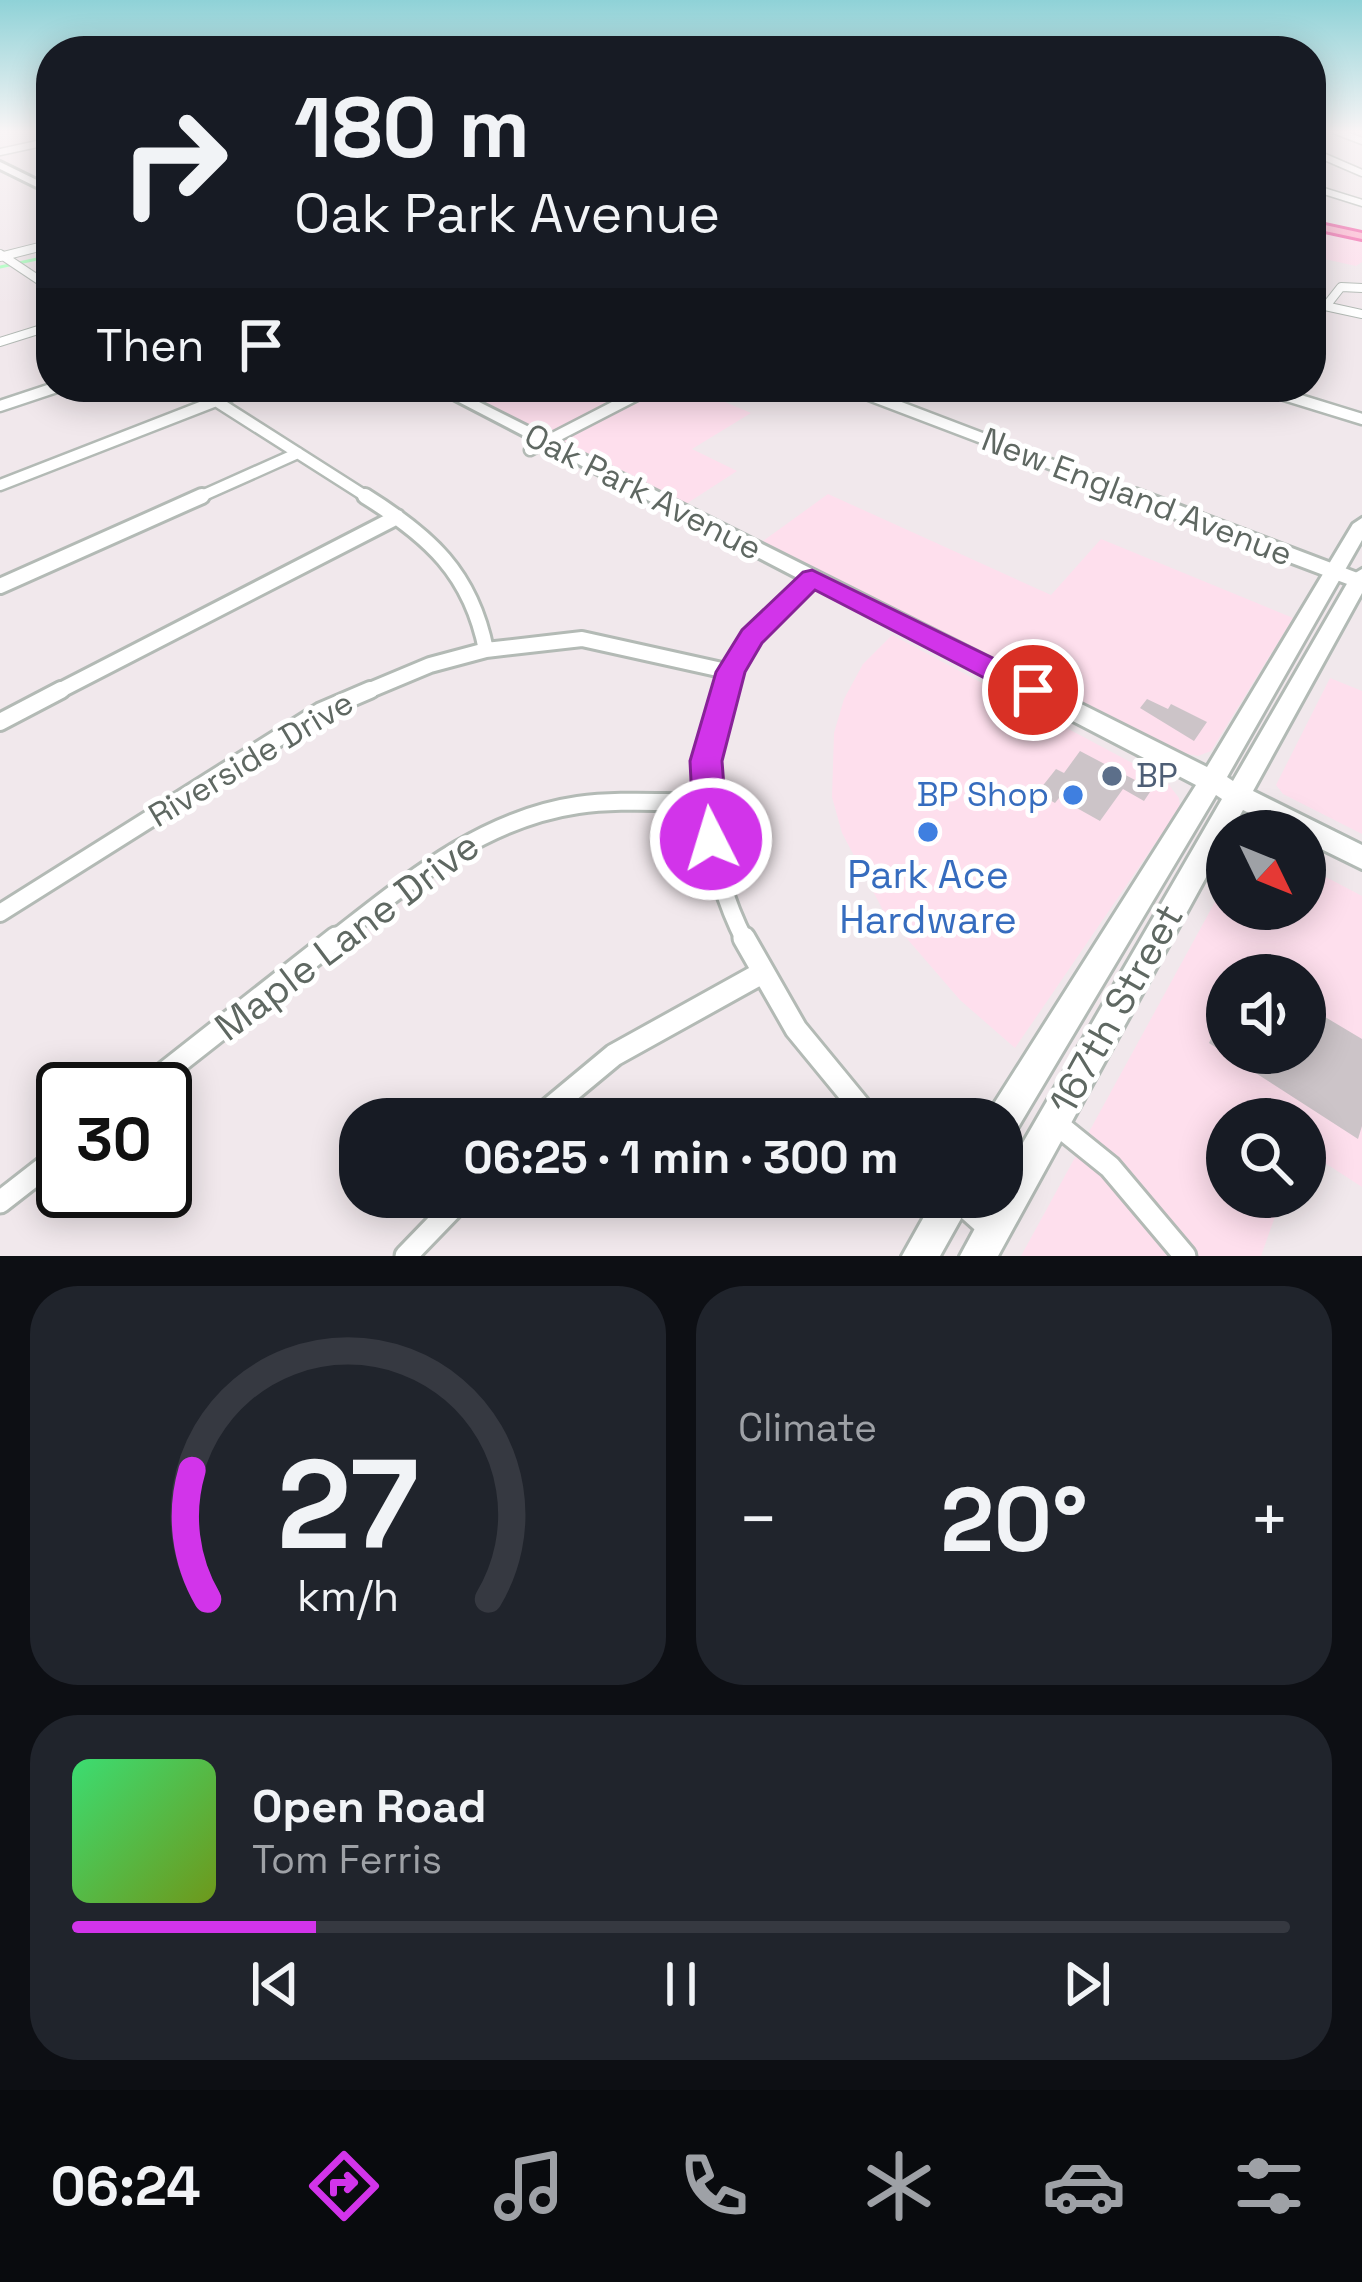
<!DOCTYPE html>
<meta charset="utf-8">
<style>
:root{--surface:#171b24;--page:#20242c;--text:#f1f3f6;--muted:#9ea1a6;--line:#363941;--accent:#d234ea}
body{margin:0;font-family:"Space Grotesk",sans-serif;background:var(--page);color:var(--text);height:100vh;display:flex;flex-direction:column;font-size:45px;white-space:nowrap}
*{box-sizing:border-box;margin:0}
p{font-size:39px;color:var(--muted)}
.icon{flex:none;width:66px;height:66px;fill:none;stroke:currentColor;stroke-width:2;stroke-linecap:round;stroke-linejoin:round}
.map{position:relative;height:1256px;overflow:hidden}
.drawer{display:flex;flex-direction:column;gap:30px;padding:30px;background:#0d0f14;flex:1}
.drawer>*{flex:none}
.top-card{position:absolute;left:36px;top:36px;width:1290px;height:366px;border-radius:48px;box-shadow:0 6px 30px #0003;background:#171b24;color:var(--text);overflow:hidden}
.needle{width:78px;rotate:133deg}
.buttons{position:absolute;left:1206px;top:810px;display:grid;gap:24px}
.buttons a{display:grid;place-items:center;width:120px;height:120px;border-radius:50%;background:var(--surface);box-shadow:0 6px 30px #0003;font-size:60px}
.speed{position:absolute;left:36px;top:1062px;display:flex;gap:24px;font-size:60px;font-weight:700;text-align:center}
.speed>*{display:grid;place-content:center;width:156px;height:156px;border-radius:50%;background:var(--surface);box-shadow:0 6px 30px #0003;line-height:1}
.speed .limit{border:6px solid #111;border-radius:18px;background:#fff;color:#111}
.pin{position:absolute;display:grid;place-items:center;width:102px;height:102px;color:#fff;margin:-51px;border:6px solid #fff;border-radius:50%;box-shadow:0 3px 12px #0007}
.me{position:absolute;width:132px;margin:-66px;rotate:355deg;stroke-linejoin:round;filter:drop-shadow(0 0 9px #0008)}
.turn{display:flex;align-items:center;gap:42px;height:252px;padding:0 60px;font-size:54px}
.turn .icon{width:156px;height:156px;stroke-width:2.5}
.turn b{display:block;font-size:84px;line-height:102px}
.then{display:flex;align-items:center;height:114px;padding:0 60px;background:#0003;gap:24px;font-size:45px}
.big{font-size:90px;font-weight:600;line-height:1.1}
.drawer .card{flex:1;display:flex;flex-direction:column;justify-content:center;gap:18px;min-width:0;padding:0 42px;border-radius:48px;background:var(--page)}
.drawer .dial{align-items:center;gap:0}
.dial svg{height:312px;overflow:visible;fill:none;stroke:var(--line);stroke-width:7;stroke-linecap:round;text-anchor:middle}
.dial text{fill:var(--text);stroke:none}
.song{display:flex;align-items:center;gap:36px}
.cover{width:144px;height:144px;border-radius:18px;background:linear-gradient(135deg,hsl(140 70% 55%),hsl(80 70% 35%))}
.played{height:12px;border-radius:6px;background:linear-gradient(90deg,var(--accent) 20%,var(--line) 20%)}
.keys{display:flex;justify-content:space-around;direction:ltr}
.heat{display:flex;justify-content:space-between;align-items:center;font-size:66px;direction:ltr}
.drawer .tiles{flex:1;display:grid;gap:30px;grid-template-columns:1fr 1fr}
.card:last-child{grid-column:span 2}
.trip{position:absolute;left:339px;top:1098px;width:684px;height:120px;border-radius:48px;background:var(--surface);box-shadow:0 6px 30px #0003;font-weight:600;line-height:120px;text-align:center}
.menu{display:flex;height:192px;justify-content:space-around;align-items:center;background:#090b0e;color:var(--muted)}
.menu .icon{width:84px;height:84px}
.menu .on{color:var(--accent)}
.menu b{font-size:54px;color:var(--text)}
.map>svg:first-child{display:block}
</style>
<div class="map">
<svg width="1362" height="1256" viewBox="0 0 1362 1256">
<rect width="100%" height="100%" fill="#f1e8ec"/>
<!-- commercial -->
<path fill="#fedfed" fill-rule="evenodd" d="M 1311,226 L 1362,237 L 1362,262 L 1356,266 L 1311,256 Z
M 448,387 L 592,387 L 621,399 L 546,438 Z
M 663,387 L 690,387 L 751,413 L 692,449 L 737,471 L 683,506 L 562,446 L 563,439 Z
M 828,494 L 1051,595 L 1101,539 L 1293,618 L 1211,751 L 1198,756 L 1183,753 L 759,544 Z
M 892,635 L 1166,781 L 1179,798 L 1180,807 L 1015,1048 L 960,1000 L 884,912 L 842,833 L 832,797 L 834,733 L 844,699 L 863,664 Z
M 1330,678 L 1362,691 L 1362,834 L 1283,794 L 1276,785 Z
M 1305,866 L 1362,896 L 1362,1187 L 1305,1150 L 1305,1119 L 1227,1119 L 1227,1197 L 1282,1197 L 1261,1256 L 1021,1256 L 1227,880 L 1227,909 L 1305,909 ZM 1227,975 L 1305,975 L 1305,1053 L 1227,1053 Z"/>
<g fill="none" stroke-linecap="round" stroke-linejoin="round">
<!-- stream -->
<path stroke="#a9ffbd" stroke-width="3" d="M 0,267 L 51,256"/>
</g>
<!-- building -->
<path fill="#ccc4c8" d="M 1147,699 L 1168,709 L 1171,704 L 1207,722 L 1194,741 L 1140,708 Z
M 1080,751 L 1152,789 L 1144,801 L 1123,789 L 1100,821 L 1059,798 L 1055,803 L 1037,793 L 1056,769 L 1064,773 Z
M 1227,1005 L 1227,1053 L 1305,1053 L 1305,1005 L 1362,1039 L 1362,1126 L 1358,1139 L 1209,1043 Z"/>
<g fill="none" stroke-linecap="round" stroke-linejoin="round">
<!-- street-far5 casing -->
<g stroke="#b3bab5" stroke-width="9">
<path id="street-far5" d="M 1336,131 L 1362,141
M 1311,151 L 1362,173
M 0,152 L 51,141
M 1311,187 L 1362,203"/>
</g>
<!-- street-far4 casing -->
<g stroke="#b3bab5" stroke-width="10">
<path id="street-far4" d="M 0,254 L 51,288
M 0,257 L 51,244
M 1311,303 L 1362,314
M 1326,306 L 1341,287 L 1362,288
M 0,342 L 51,326"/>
</g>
<!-- street-far3 casing -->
<g stroke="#b3bab5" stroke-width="15">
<path id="street-far3" d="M 194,387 L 370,499
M 848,387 L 1142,499
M 1258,387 L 1362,419
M 0,406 L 57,387
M 530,450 L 652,387
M 0,485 L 252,387
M 195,499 L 298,453"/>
</g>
<!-- street-far2 casing -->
<g stroke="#b3bab5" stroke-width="20">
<path id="street-far2" d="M 365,496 C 429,536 471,573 486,650
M 1135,496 L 1359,581
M 0,586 L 202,496
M 55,693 L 397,517
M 363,693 L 430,665 L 486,650 L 582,639 L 731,672
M 724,693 L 753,635 L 813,578"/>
</g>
<!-- street-far1 casing -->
<g stroke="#b3bab5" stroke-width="22">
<path id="street-far1" d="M 725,690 C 696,772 706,865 745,941
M 0,722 L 61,690
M 0,913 L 321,711 L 370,690
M 332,941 C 407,883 481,819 578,805 C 620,799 665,803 707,802"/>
</g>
<!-- street casing -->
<g stroke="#b3bab5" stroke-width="27">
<path id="street" d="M 744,938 L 796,1029 L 870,1119
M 144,1089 L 336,938
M 537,1119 L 614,1055 L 760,974
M 1053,1121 L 1110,1167 L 1185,1256
M 954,1197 L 992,1231
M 0,1202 L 63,1153
M 406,1256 L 463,1197"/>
</g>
<!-- secondary casing -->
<g stroke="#b2bab5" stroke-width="6">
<path id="secondary" d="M 0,162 L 51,187 L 51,194 L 0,169 Z
M 430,387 L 449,387 L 1207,767 L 1353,524 L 1362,518 L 1362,540 L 1227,777 L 1233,781 L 1352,575 L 1362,569 L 1362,593 L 1253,791 L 1362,845 L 1362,869 L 1305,841 L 1305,831 L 1285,831 L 1243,810 L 1231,831 L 1227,831 L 1227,839 L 998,1256 L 960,1256 L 992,1197 L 1002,1197 L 1002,1179 L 1222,799 L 1216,795 L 1014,1134 L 1002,1139 L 1002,1119 L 987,1119 L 990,1110 L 1196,785 Z
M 935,1197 L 973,1197 L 940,1256 L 902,1256 Z"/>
</g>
<!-- primary casing -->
<g stroke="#f25fa7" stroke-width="6">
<path id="primary" d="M 1311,222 L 1362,233 L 1362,239 L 1311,228 Z"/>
</g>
<!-- street-far5 -->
<use href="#street-far5" stroke="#fff" stroke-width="6"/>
<!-- street-far4 -->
<use href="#street-far4" stroke="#fff" stroke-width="8"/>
<!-- street-far3 -->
<use href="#street-far3" stroke="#fff" stroke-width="10"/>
<!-- street-far2 -->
<use href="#street-far2" stroke="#fff" stroke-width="14"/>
<!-- street-far1 -->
<use href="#street-far1" stroke="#fff" stroke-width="16"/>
<!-- street -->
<use href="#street" stroke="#fff" stroke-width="21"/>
<!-- secondary -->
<use href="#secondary" fill="#fff" fill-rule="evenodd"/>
<!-- primary -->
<use href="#primary" fill="#ffaecc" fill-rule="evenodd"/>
</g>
<!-- sky -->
<linearGradient id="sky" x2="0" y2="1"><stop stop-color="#8fd2d7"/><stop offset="0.43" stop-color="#f9f5f6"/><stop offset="1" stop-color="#f9f5f6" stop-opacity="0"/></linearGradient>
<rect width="1362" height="306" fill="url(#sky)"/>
<!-- route -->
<path fill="#d234ea" stroke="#882298" stroke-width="3" d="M 812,570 L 1044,683 L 1048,690 L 1044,698 L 1023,698 L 815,590 L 762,643 L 745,672 L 722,761 L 728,839 L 723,849 L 711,853 L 699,849 L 694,839 L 690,761 L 716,672 L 742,630 L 803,572 Z"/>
<!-- markers -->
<circle fill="#5c6f8a" stroke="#fff" stroke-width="4.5" cx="1112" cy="776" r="12"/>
<g fill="#3f7fe0" stroke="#fff" stroke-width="4.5">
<circle cx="1073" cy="795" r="12"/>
<circle cx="928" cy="832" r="12"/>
</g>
<g text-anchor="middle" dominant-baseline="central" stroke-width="10" stroke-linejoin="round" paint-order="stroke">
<!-- street labels -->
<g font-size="33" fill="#5f6862" stroke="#fff">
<text transform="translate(643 492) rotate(27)">Oak Park Avenue</text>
<text transform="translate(1137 497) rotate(21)">New England Avenue</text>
<text transform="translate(251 759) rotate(-31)">Riverside Drive</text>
</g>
<!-- service labels -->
<g font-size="33" fill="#4e5e75" stroke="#fff" text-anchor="start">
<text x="1136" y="776">BP</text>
</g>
<!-- shop labels -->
<g font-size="33" fill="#366cbe" stroke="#fff" text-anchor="end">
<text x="1049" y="795">BP Shop</text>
</g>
<!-- near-shop labels -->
<g font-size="39" fill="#366cbe" stroke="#fff">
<text x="928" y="874">Park Ace<tspan x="928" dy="45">Hardware</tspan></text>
</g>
<!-- near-street labels -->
<g font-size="39" fill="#5f6862" stroke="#fff">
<text transform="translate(347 936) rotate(-37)">Maple Lane Drive</text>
<text transform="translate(1116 1009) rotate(-61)">167th Street</text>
</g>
</g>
</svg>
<div class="buttons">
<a><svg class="needle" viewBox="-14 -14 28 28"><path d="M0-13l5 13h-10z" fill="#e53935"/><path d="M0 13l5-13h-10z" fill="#9ea1a6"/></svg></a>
<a><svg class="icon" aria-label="sound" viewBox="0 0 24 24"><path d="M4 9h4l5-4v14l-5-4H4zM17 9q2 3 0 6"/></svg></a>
<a><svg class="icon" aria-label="search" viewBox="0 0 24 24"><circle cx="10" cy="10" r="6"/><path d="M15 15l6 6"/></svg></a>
</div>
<div class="speed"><div class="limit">30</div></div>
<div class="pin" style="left:1033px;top:690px;background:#d93025"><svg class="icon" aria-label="arrive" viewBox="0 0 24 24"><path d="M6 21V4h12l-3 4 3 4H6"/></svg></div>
<svg class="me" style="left:711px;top:839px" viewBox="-20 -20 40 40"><circle r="17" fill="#d234ea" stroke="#fff" stroke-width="3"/><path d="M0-11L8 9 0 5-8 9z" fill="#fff"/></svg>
<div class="trip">06:25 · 1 min · 300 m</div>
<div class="top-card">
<div class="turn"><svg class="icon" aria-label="right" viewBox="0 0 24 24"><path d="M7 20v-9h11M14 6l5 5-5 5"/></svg><div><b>180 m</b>Oak Park Avenue</div></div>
<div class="then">Then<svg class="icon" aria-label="arrive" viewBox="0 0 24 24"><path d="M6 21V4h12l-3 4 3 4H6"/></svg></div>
</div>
</div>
<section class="drawer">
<div class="tiles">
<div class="card dial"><svg viewBox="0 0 100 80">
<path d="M14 69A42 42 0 1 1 86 69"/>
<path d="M14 69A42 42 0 0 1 10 36" stroke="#d234ea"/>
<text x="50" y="56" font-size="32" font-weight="700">27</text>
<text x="50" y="72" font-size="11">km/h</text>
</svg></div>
<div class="card"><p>Climate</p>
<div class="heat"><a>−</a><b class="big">20°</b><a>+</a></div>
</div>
<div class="card">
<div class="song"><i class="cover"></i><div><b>Open Road</b><p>Tom Ferris</p></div></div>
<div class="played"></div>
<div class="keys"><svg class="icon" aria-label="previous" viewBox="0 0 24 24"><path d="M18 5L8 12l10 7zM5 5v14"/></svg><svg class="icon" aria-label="pause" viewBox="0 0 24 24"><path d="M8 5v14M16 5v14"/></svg><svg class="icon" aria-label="next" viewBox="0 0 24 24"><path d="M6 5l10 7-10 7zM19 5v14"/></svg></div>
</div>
</div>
</section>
<nav class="menu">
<b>06:24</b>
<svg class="icon on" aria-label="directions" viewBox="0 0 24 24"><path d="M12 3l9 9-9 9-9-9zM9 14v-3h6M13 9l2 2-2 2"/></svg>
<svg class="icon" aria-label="music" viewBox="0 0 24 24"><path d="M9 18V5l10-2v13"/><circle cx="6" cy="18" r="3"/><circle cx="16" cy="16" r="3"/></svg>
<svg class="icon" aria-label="phone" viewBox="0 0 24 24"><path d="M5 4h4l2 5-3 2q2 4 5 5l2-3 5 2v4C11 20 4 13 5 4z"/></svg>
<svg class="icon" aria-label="climate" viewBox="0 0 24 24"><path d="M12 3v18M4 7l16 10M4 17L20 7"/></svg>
<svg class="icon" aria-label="car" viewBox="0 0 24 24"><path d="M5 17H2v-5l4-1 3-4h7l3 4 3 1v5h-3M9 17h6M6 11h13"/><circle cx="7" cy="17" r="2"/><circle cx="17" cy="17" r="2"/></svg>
<svg class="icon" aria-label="filters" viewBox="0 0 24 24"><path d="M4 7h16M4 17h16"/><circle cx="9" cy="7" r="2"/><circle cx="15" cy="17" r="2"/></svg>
</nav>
